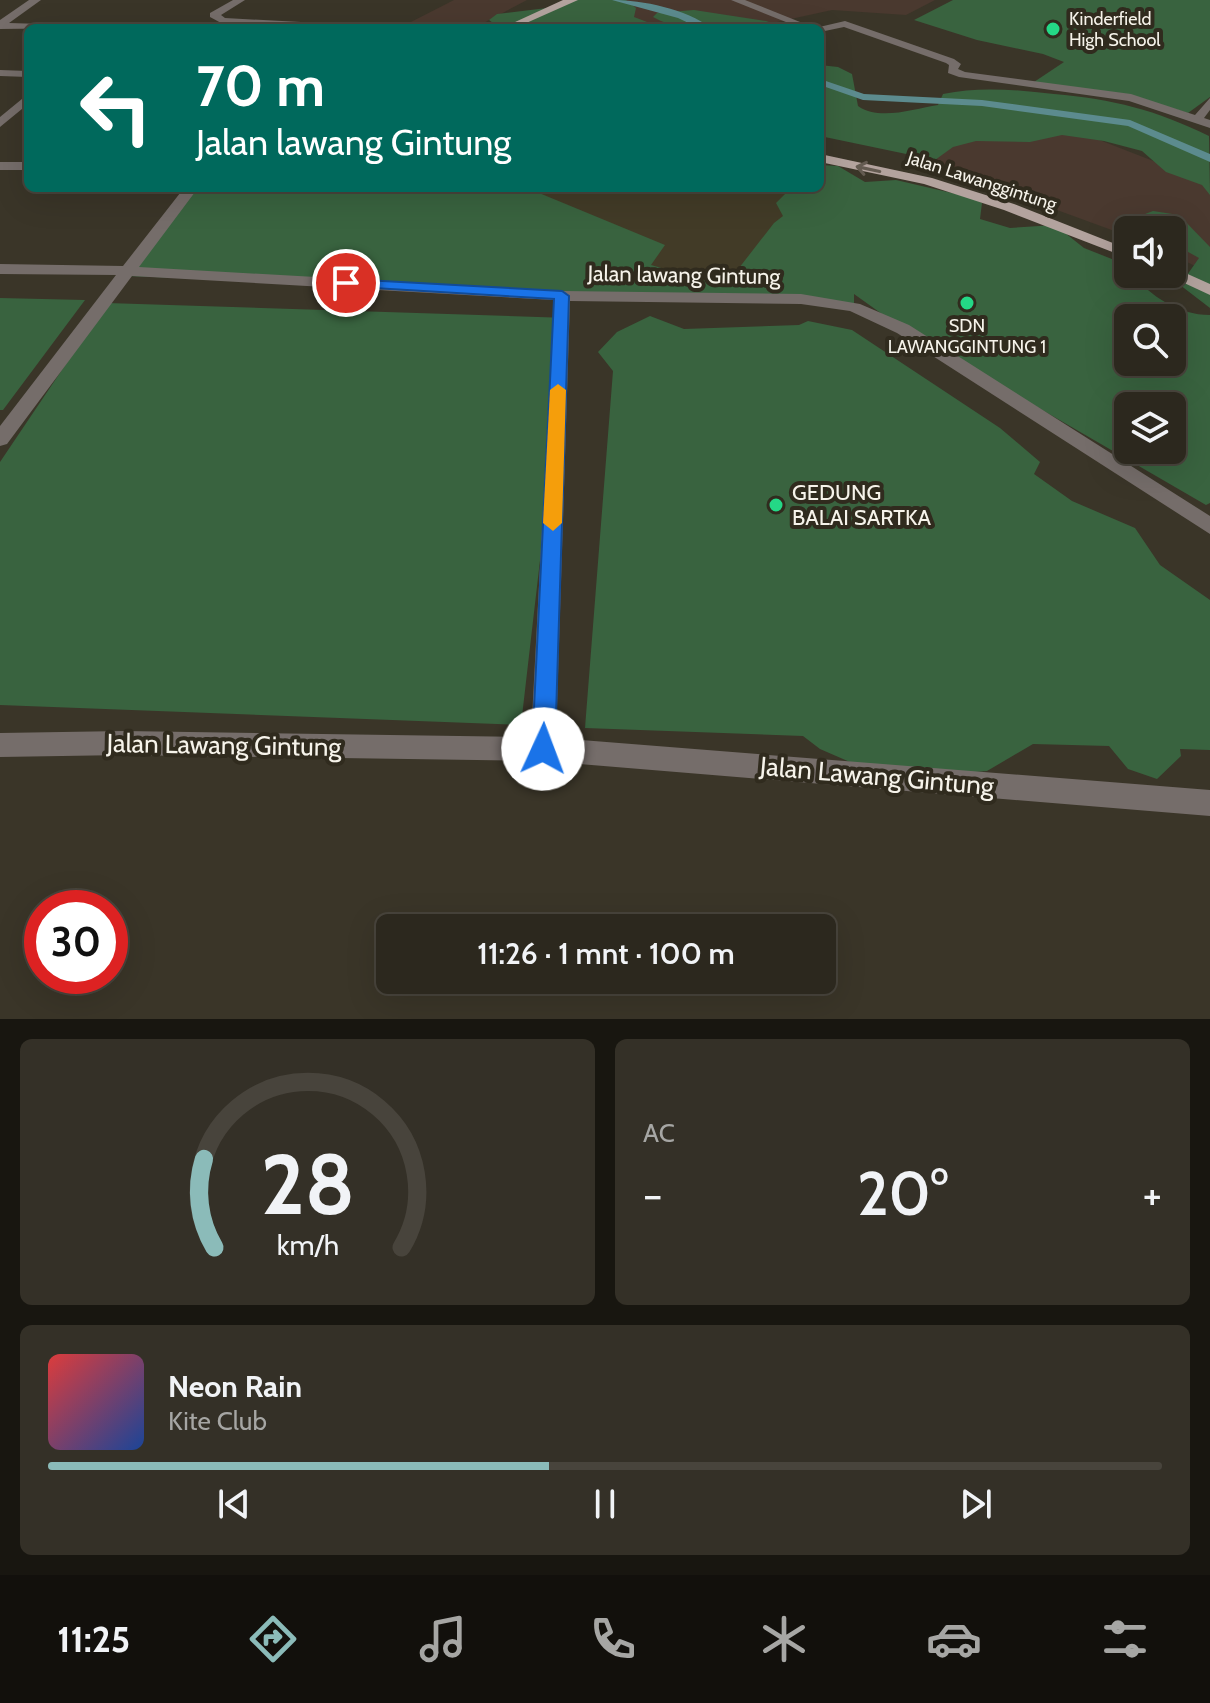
<!DOCTYPE html>
<html lang="id">
<meta charset="utf-8">
<style>
:root{--surface:#2c281e;--page:#343027;--text:#f1f3f6;--muted:#a6a6a4;--line:#48443c;--accent:#8bbbb9}
body{margin:0;font-family:Cabin,sans-serif;background:var(--page);color:var(--text);height:100vh;display:flex;flex-direction:column;font-size:30px;white-space:nowrap}
*{box-sizing:border-box;margin:0}
p{font-size:26px;color:var(--muted)}
.icon{flex:none;width:44px;height:44px;fill:none;stroke:currentColor;stroke-width:2;stroke-linecap:round;stroke-linejoin:round}
.map{position:relative;height:1019px;overflow:hidden}
.panel{display:flex;flex-direction:column;gap:20px;padding:20px;background:#181610;flex:1}
.panel>*{flex:none}
.top-card{position:absolute;left:24px;top:24px;width:800px;height:168px;border-radius:12px;box-shadow:0 8px 32px #0002,0 0 0 2px var(--line);background:#00695c;color:#fff;overflow:hidden}
.buttons{position:absolute;left:1114px;top:216px;display:grid;gap:16px}
.buttons a{display:grid;place-items:center;width:72px;height:72px;border-radius:12px;background:var(--surface);box-shadow:0 8px 32px #0002,0 0 0 2px var(--line);font-size:40px}
.speed{position:absolute;left:24px;top:890px;display:flex;gap:16px;font-size:40px;font-weight:700;text-align:center}
.speed>*{display:grid;place-content:center;width:104px;height:104px;border-radius:50%;background:var(--surface);box-shadow:0 8px 32px #0002,0 0 0 2px var(--line);line-height:1}
.speed .limit{border:12px solid #d22;background:#fff;color:#111}
.pin{position:absolute;display:grid;place-items:center;width:68px;height:68px;color:#fff;margin:-34px;border:4px solid #fff;border-radius:50%;box-shadow:0 2px 8px #0007}
.me{position:absolute;width:88px;margin:-44px;rotate:2deg;stroke-linejoin:round;filter:drop-shadow(0 0 6px #0008)}
.turn{display:flex;align-items:center;gap:28px;height:168px;padding:0 40px;font-size:36px}
.turn .icon{width:104px;height:104px;stroke-width:2.5}
.turn b{display:block;font-size:56px;line-height:68px}
.big{font-size:60px;font-weight:600;line-height:1.1}
.panel .card{flex:1;display:flex;flex-direction:column;justify-content:center;gap:12px;min-width:0;padding:0 28px;border-radius:12px;background:var(--page)}
.panel .dial{align-items:center;gap:0}
.dial svg{height:208px;overflow:visible;fill:none;stroke:var(--line);stroke-width:7;stroke-linecap:round;text-anchor:middle}
.dial text{fill:var(--text);stroke:none}
.song{display:flex;align-items:center;gap:24px}
.cover{width:96px;height:96px;border-radius:12px;background:linear-gradient(135deg,hsl(0 70% 55%),hsl(220 70% 35%))}
.played{height:8px;border-radius:4px;background:linear-gradient(90deg,var(--accent) 45%,var(--line) 45%)}
.keys{display:flex;justify-content:space-around;direction:ltr}
.heat{display:flex;justify-content:space-between;align-items:center;font-size:44px;direction:ltr}
.panel .tiles{flex:1;display:grid;gap:20px;grid-template-columns:1fr 1fr}
.card:last-child{grid-column:span 2}
.trip{position:absolute;left:376px;top:914px;width:460px;height:80px;border-radius:12px;background:var(--surface);box-shadow:0 8px 32px #0002,0 0 0 2px var(--line);font-weight:600;line-height:80px;text-align:center}
.tab-bar{display:flex;height:128px;justify-content:space-around;align-items:center;background:#12100c;color:var(--muted)}
.tab-bar .icon{width:56px;height:56px}
.tab-bar .current{color:var(--accent)}
.tab-bar b{font-size:36px;color:var(--text)}
.map>svg:first-child{display:block}
</style>
<div class="map">
<svg width="1210" height="1019" viewBox="0 0 1210 1019">
<rect width="100%" height="100%" fill="#3a3528"/>
<!-- commercial -->
<path fill="#4a392f" d="M 454,0 L 527,0 L 474,28 L 409,23 Z
M 590,0 L 935,0 L 906,15 L 832,10 L 777,22 L 772,28 L 537,28 Z
M 1034,127 L 1089,136 L 1210,183 L 1210,273 L 1172,255 L 1172,230 L 1128,230 L 1128,236 L 950,171 L 909,162 L 908,145 Z"/>
<!-- built -->
<path fill="#423b27" d="M 511,188 L 796,188 L 818,193 L 729,287 L 638,265 Z"/>
<!-- green -->
<path fill="#39633f" fill-rule="evenodd" d="M 572,0 L 626,0 L 636,8 L 634,17 L 655,25 L 652,28 L 610,28 L 606,24 L 587,28 L 500,28 L 489,20 L 497,14 L 547,8 Z
M 953,0 L 1210,0 L 1210,97 L 1188,113 L 1126,94 L 1034,82 L 1064,62 L 1043,54 L 977,40 L 914,20 Z
M 694,10 L 766,21 L 787,28 C 748,28 686,37 653,17 L 657,13 Z
M 820,65 L 838,67 L 852,74 L 858,106 C 879,121 914,109 938,105 L 943,94 C 980,86 1017,90 1054,94 C 1113,99 1156,110 1209,136 L 1210,195 L 1202,185 L 1166,172 L 1142,151 L 1104,141 L 1062,135 L 1030,142 L 976,141 L 953,147 L 935,160 L 820,136 Z
M 820,165 L 838,166 L 865,182 L 896,180 L 969,197 L 982,203 L 980,219 L 1010,228 L 1055,225 L 1084,248 L 1122,263 L 1128,274 L 1132,274 C 1151,296 1178,315 1210,315 L 1210,503 L 1206,505 L 903,329 L 854,294 L 854,307 L 743,299 L 126,276 L 191,188 L 527,188 L 665,245 L 651,265 L 725,286 L 774,223 L 783,216 L 776,203 L 789,190 L 784,188 L 820,188 ZM 1128,318 L 1172,318 L 1172,362 L 1128,362 ZM 1128,406 L 1172,406 L 1172,450 L 1128,450 Z
M 1153,211 L 1179,215 L 1210,247 L 1210,308 L 1180,285 L 1199,258 L 1172,243 L 1172,230 L 1151,230 L 1137,217 Z
M 0,298 L 85,300 L 3,410 L 0,410 Z
M 107,303 L 568,318 L 521,725 L 0,705 L 0,462 Z
M 650,316 L 684,329 L 799,325 L 808,321 L 852,330 L 1000,428 L 1040,462 L 1034,474 L 1072,501 L 1135,528 L 1160,565 L 1210,600 L 1210,750 L 1180,749 L 1181,756 L 1157,779 L 1128,769 L 1109,746 L 1033,744 L 987,771 L 889,779 L 820,749 L 803,736 L 585,728 L 613,371 L 598,352 L 617,332 Z"/>
<g fill="none" stroke-linecap="round" stroke-linejoin="round">
<!-- stream -->
<path fill="#5c8b8e" fill-rule="evenodd" d="M 612,0 C 643,0 686,9 711,28 L 699,28 L 678,18 Z
M 820,79 L 864,94 L 982,100 L 1130,120 L 1210,154 L 1210,162 L 1128,126 L 982,106 L 863,100 L 820,85 Z"/>
<!-- minor -->
<path fill="#756d6a" fill-rule="evenodd" d="M 29,0 L 41,0 L 9,23 L 77,25 L 82,28 L 0,29 L 0,20 Z
M 233,0 L 245,0 L 221,15 L 225,18 L 357,25 L 362,28 L 223,24 L 210,17 L 210,13 Z
M 731,0 L 745,0 L 815,28 L 801,28 Z
M 845,21 L 954,59 L 961,64 L 958,69 L 965,72 L 1131,94 L 1195,115 L 1210,98 L 1210,110 L 1204,118 L 1210,120 L 1210,128 L 1129,101 L 959,77 L 948,73 L 949,65 L 946,63 L 844,27 L 820,32 L 820,28 L 815,28 Z
M 0,70 L 28,71 L 28,77 L 0,76 Z
M 28,94 L 28,104 L 0,127 L 0,117 Z
M 0,162 L 28,162 L 28,170 L 0,170 Z
M 184,188 L 198,188 L 139,267 L 562,291 L 801,294 L 860,304 L 909,325 L 1210,516 L 1210,534 L 897,333 L 850,311 L 801,304 L 570,301 L 556,738 L 1210,790 L 1210,816 L 543,761 L 124,755 L 0,757 L 0,733 L 124,731 L 531,737 L 554,300 L 132,276 L 7,444 L 0,446 L 0,426 L 116,275 L 0,274 L 0,264 L 123,266 Z"/>
<!-- major -->
<path fill="#b3a39e" fill-rule="evenodd" d="M 563,0 L 578,0 L 515,28 L 502,28 Z
M 820,154 L 932,178 L 1014,204 L 1128,249 L 1128,258 L 1004,210 L 924,184 L 820,162 Z
M 1172,267 L 1210,284 L 1210,295 L 1167,275 L 1172,274 Z"/>
</g>
<!-- one-way arrows -->
<defs><path id="oneway-shaft" d="M-6 0H5M1.5-3L5.5 0L1.5 3" fill="none" stroke-width="1.6" stroke-linecap="round" stroke-linejoin="round" transform="scale(2)"/></defs>
<use stroke="#645b51" href="#oneway-shaft" transform="translate(868 169) rotate(-168)"/>
<!-- route -->
<path fill="#1a73e8" stroke="#114b97" stroke-width="2" d="M 346,279 L 562,291 L 569,296 L 555,749 L 551,756 L 543,759 L 535,756 L 532,749 L 554,299 L 341,286 L 339,283 Z"/>
<!-- slow -->
<path fill="#f59e0b" d="M 558,384 L 566,390 L 562,523 L 553,531 L 543,523 L 550,390 Z"/>
<!-- markers -->
<g fill="#24d886" stroke="#302b1e" stroke-width="3">
<circle cx="1053" cy="29" r="8"/>
<circle cx="967" cy="303" r="8"/>
<circle cx="776" cy="505" r="8"/>
</g>
<g text-anchor="middle" dominant-baseline="central" stroke-width="8" stroke-linejoin="round" paint-order="stroke">
<!-- far-poi labels -->
<g font-size="18" fill="#f6f3ea" stroke="#302b1e" text-anchor="start">
<text x="1069" y="19">Kinderfield<tspan x="1069" dy="21">High School</tspan></text>
<text x="967" y="326" text-anchor="middle">SDN<tspan x="967" dy="21">LAWANGGINTUNG 1</tspan></text>
</g>
<!-- far-street labels -->
<g font-size="18" fill="#f6f3ea" stroke="#302b1e">
<text transform="translate(982 181) rotate(18)">Jalan Lawanggintung</text>
</g>
<!-- street labels -->
<g font-size="22" fill="#f6f3ea" stroke="#302b1e">
<text transform="translate(684 275) rotate(1)">Jalan lawang Gintung</text>
</g>
<!-- poi labels -->
<g font-size="22" fill="#f6f3ea" stroke="#302b1e" text-anchor="start">
<text x="792" y="492">GEDUNG<tspan x="792" dy="25">BALAI SARTKA</tspan></text>
</g>
<!-- near-street labels -->
<g font-size="26" fill="#f6f3ea" stroke="#302b1e">
<text transform="translate(224 745) rotate(1)">Jalan Lawang Gintung</text>
<text transform="translate(877 776) rotate(5)">Jalan Lawang Gintung</text>
</g>
</g>
</svg>
<div class="buttons">
<a><svg class="icon" aria-label="sound" viewBox="0 0 24 24"><path d="M4 9h4l5-4v14l-5-4H4zM17 9q2 3 0 6"/></svg></a>
<a><svg class="icon" aria-label="search" viewBox="0 0 24 24"><circle cx="10" cy="10" r="6"/><path d="M15 15l6 6"/></svg></a>
<a><svg class="icon" aria-label="layers" viewBox="0 0 24 24"><path d="M12 4l9 5-9 5-9-5zM3 14l9 5 9-5"/></svg></a>
</div>
<div class="speed"><div class="limit">30</div></div>
<div class="pin" style="left:346px;top:283px;background:#d93025"><svg class="icon" aria-label="arrive" viewBox="0 0 24 24"><path d="M6 21V4h12l-3 4 3 4H6"/></svg></div>
<svg class="me" style="left:543px;top:749px" viewBox="-20 -20 40 40"><circle r="19" fill="#fff"/><path d="M0-13L10 11 0 6-10 11z" fill="#1a73e8"/></svg>
<div class="trip">11:26 · 1 mnt · 100 m</div>
<div class="top-card">
<div class="turn"><svg class="icon" aria-label="left" viewBox="0 0 24 24"><path d="M17 20v-9H6M10 6l-5 5 5 5"/></svg><div><b>70 m</b>Jalan lawang Gintung</div></div>
</div>
</div>
<section class="panel">
<div class="tiles">
<div class="card dial"><svg viewBox="0 0 100 80">
<path d="M14 69A42 42 0 1 1 86 69"/>
<path d="M14 69A42 42 0 0 1 10 35" stroke="#8bbbb9"/>
<text x="50" y="56" font-size="32" font-weight="700">28</text>
<text x="50" y="72" font-size="11">km/h</text>
</svg></div>
<div class="card"><p>AC</p>
<div class="heat"><a>−</a><b class="big">20°</b><a>+</a></div>
</div>
<div class="card">
<div class="song"><i class="cover"></i><div><b>Neon Rain</b><p>Kite Club</p></div></div>
<div class="played"></div>
<div class="keys"><svg class="icon" aria-label="previous" viewBox="0 0 24 24"><path d="M18 5L8 12l10 7zM5 5v14"/></svg><svg class="icon" aria-label="pause" viewBox="0 0 24 24"><path d="M8 5v14M16 5v14"/></svg><svg class="icon" aria-label="next" viewBox="0 0 24 24"><path d="M6 5l10 7-10 7zM19 5v14"/></svg></div>
</div>
</div>
</section>
<nav class="tab-bar">
<b>11:25</b>
<svg class="icon current" aria-label="directions" viewBox="0 0 24 24"><path d="M12 3l9 9-9 9-9-9zM9 14v-3h6M13 9l2 2-2 2"/></svg>
<svg class="icon" aria-label="music" viewBox="0 0 24 24"><path d="M9 18V5l10-2v13"/><circle cx="6" cy="18" r="3"/><circle cx="16" cy="16" r="3"/></svg>
<svg class="icon" aria-label="phone" viewBox="0 0 24 24"><path d="M5 4h4l2 5-3 2q2 4 5 5l2-3 5 2v4C11 20 4 13 5 4z"/></svg>
<svg class="icon" aria-label="climate" viewBox="0 0 24 24"><path d="M12 3v18M4 7l16 10M4 17L20 7"/></svg>
<svg class="icon" aria-label="car" viewBox="0 0 24 24"><path d="M5 17H2v-5l4-1 3-4h7l3 4 3 1v5h-3M9 17h6M6 11h13"/><circle cx="7" cy="17" r="2"/><circle cx="17" cy="17" r="2"/></svg>
<svg class="icon" aria-label="filters" viewBox="0 0 24 24"><path d="M4 7h16M4 17h16"/><circle cx="9" cy="7" r="2"/><circle cx="15" cy="17" r="2"/></svg>
</nav>
